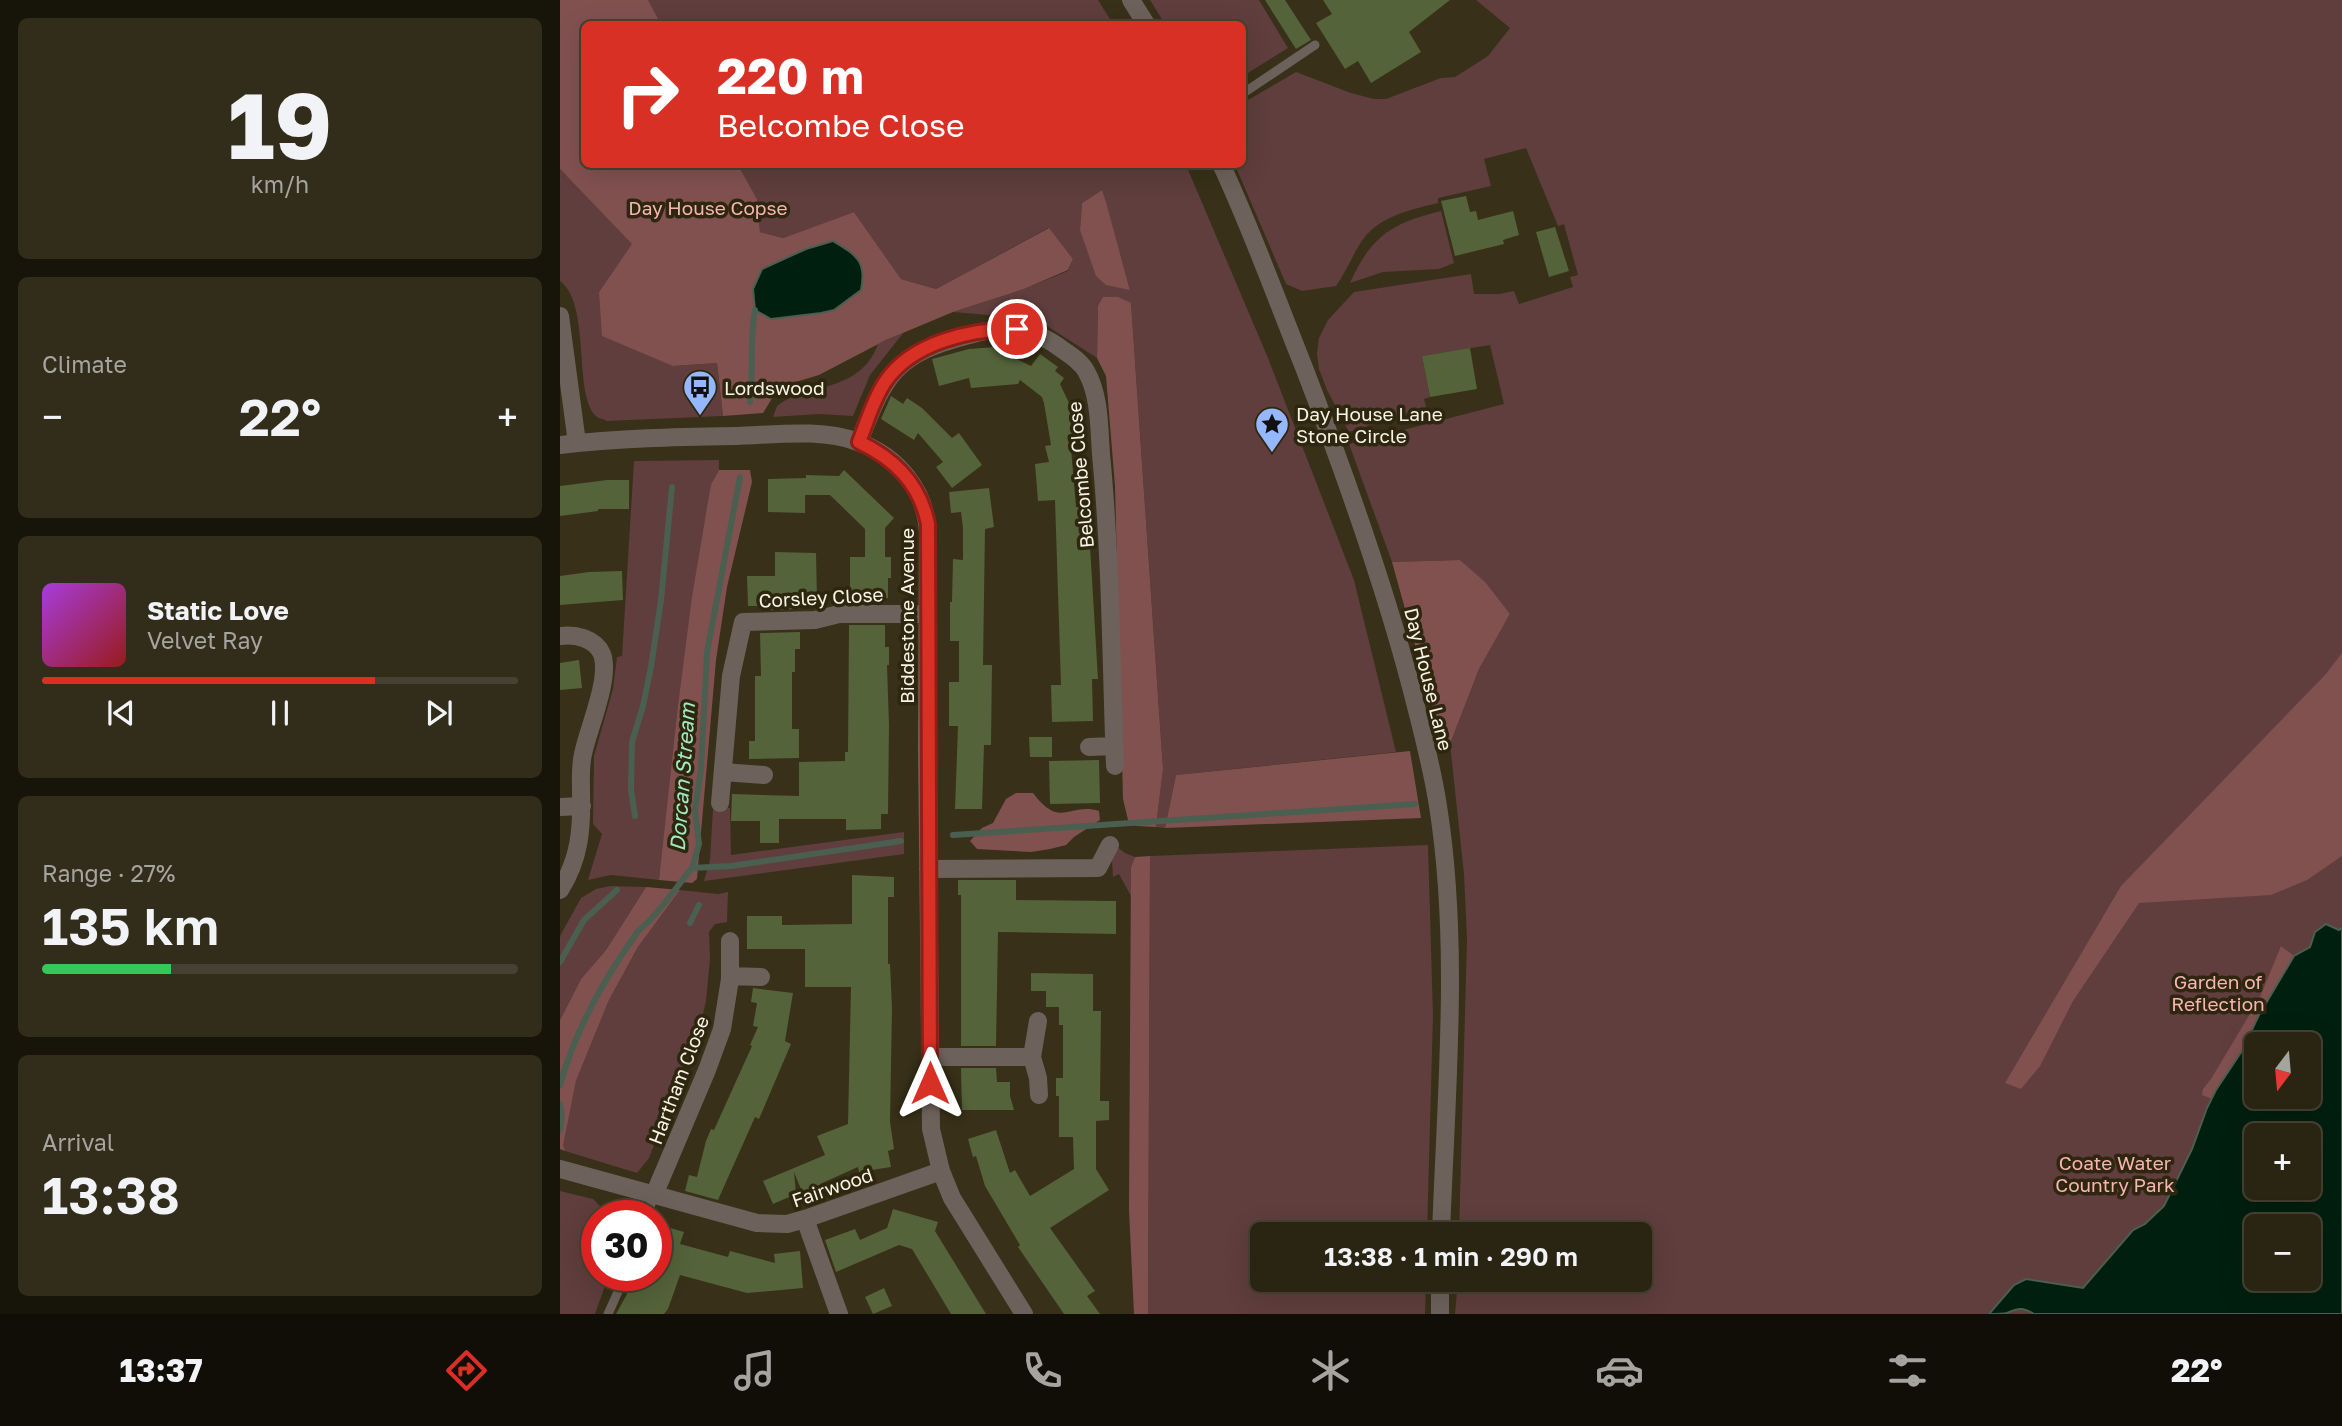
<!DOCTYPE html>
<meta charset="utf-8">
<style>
:root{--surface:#2a2412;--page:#322c1b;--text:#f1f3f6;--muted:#a5a49f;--line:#464132;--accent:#d93025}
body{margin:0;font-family:"Golos Text",sans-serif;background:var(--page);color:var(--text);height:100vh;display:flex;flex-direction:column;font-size:26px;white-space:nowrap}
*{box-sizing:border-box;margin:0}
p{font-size:23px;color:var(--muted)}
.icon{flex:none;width:38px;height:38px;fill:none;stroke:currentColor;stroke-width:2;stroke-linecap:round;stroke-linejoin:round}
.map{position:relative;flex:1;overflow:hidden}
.details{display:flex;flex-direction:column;gap:18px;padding:18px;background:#17140a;width:560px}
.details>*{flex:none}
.top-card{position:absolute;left:21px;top:21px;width:665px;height:147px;border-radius:10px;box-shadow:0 7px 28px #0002,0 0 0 2px var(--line);background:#d93025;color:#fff;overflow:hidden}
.needle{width:46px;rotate:196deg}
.tools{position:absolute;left:1684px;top:1032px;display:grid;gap:14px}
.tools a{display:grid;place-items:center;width:77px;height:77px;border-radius:10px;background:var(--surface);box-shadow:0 7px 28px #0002,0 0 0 2px var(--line);font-size:35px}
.speed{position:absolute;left:21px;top:1200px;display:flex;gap:14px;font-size:35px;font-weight:700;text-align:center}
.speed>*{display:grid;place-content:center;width:91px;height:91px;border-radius:50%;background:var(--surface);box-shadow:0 7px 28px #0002,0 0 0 2px var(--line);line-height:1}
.speed .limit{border:10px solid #d22;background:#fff;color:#111}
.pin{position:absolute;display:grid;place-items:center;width:60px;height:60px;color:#fff;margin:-30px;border:4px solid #fff;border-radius:50%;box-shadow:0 2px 7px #0007}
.me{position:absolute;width:77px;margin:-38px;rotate:0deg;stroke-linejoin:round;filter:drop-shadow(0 0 5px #0008)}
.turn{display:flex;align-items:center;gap:24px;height:147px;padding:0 21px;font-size:32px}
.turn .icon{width:91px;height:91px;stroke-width:2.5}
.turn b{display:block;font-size:49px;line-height:60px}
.big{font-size:52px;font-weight:600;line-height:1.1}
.details .widget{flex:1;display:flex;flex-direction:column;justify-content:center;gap:10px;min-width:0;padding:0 24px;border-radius:10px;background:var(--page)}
.details .dial{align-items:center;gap:0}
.dial b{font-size:91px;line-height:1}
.song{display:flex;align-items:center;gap:21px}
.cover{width:84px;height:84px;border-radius:10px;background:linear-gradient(135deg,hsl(280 70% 55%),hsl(0 70% 35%))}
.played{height:7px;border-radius:4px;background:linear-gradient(90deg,var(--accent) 70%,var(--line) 70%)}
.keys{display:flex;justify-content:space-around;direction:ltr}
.heat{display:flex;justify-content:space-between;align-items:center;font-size:38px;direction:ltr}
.charge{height:10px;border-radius:5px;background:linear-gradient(90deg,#34c759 27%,var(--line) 0)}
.trip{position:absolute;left:690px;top:1222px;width:402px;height:70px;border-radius:10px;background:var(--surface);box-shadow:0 7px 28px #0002,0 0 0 2px var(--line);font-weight:600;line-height:70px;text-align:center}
.tabs{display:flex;height:112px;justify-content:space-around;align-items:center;background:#110e07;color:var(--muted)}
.tabs .icon{width:49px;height:49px}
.tabs .on{color:var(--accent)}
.tabs b{font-size:32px;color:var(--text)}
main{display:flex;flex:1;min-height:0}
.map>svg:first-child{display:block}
</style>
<main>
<section class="details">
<div class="widget dial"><b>19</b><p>km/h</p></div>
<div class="widget"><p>Climate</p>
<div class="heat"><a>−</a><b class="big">22°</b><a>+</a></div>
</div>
<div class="widget">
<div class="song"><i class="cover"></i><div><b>Static Love</b><p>Velvet Ray</p></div></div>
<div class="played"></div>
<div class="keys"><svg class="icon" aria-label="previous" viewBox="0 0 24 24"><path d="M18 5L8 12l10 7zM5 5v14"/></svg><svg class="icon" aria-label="pause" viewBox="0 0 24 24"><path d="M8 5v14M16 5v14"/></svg><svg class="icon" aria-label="next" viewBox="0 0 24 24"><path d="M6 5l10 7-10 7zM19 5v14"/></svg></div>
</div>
<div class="widget"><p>Range · 27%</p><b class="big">135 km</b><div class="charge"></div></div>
<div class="widget"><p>Arrival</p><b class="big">13:38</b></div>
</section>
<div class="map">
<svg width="1782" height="1314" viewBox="0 0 1782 1314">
<rect width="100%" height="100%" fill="#383018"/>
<!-- green -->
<path fill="#5f3e3d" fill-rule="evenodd" d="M 88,0 L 538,0 L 553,24 L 101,24 Z
M 590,0 L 699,0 L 728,48 L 683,76 L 682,24 L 605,24 Z
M 916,0 L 1782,0 L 1782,1314 L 895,1314 L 898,1279 L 1080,1279 L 1080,1234 L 899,1234 L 907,939 L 904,874 L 890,744 L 919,669 L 950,614 L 900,560 L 832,562 L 789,444 L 944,404 L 930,345 L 862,356 L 870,397 L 864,399 L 866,407 L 789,432 L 767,390 L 759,369 L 757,354 L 759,338 L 768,320 L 794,292 L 911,274 L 914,294 L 939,294 L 954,291 L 959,304 L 1013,287 L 1010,277 L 1018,275 L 1004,224 L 998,226 L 966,148 L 924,159 L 931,186 L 878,198 L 878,203 C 853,209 821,216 804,238 C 793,253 787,271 776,286 L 742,291 L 726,284 L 675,165 L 682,164 L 683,103 L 736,72 L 791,93 L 814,99 L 826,99 L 881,78 L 895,77 L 928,56 L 950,28 ZM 1696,1045 L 1748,1045 L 1748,1097 L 1696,1097 ZM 1696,1136 L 1748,1136 L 1748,1188 L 1696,1188 ZM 1696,1227 L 1748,1227 L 1748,1279 L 1696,1279 Z
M 178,165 L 626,165 L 708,358 L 794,580 L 836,752 L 616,775 L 605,828 L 596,827 L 603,769 L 571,303 L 538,306 L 537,358 L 487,326 L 465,318 L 393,312 L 464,289 L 508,271 L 513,259 L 488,228 L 376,289 L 341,279 L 294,212 L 223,238 L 200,232 L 197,199 ZM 542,190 L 570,289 L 570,290 L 520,230 L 522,203 Z
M 0,169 L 73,244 L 39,292 L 113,366 L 157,363 L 163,416 L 47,421 C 44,419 40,419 37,417 C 12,396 32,305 0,281 Z
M 881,211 L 894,263 L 879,269 L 823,272 L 790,283 C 811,236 832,223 881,211 Z
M 344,332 L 310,375 L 293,416 L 259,414 L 213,417 L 217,406 L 224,401 C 259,384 302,388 318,344 Z
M 159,460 L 159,470 L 151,484 L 99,880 L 51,875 L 28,880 L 42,834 L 33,824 L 34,756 L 53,689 L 57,657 L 62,656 L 74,461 Z
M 153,808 L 170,808 L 171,855 L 344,832 L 344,854 L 144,881 L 150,860 Z
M 868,845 L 873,1016 L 867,1234 L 702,1234 L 702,1279 L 866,1279 L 865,1314 L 588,1314 L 590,856 Z
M 557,847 L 565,853 L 575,857 L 571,867 L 571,896 L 559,874 L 553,877 L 552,861 Z
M 50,886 L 86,887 L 46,950 L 21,979 L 0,1020 L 0,936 L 21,898 L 36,889 Z
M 120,890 L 158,894 L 168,892 L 167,922 L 155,924 L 149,932 L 150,959 L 146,1001 L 140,1026 L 89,1158 L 77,1173 L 5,1151 L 2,1145 L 16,1081 L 49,1000 L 78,947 Z
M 0,1191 L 33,1199 L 42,1208 L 71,1216 L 37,1216 L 37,1276 L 52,1276 L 46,1283 L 35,1314 L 0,1314 Z"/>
<!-- forest -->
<path fill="#815150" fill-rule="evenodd" d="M 0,0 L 88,0 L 101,24 L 24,24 L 24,164 L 178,165 L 197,199 L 200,232 L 223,238 L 294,212 L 341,279 L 376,289 L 489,228 L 513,259 L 508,270 L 464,289 L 393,312 L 326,340 L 259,375 L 219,387 L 203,413 L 163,416 L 157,363 L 113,366 L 42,336 L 39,292 L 72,244 L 0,169 ZM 301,291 L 274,310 L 211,319 Z
M 542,190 L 546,202 L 570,290 L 546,285 L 536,276 L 520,230 L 522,203 Z
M 543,297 L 558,297 L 571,303 L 603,769 L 596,827 L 577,826 L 568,820 L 563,799 L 555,486 L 546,376 L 537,358 L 538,306 Z
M 159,470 L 190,470 L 192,482 L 167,587 L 156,660 L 137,879 L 132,883 L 99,880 L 118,706 L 132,597 L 151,484 Z
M 900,560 L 925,582 L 950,614 L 919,669 L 890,744 L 872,706 L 832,562 Z
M 1782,653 L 1782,856 L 1747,880 L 1711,895 L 1579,903 L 1513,1001 L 1480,1066 L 1461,1089 L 1445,1083 L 1561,886 L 1765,675 Z
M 850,751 L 861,818 L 605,828 L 616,775 Z
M 456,793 L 473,793 C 501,830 509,802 539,811 L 540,820 L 514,837 L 506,845 L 490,849 L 471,852 L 417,849 L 410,841 L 422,828 L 433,823 L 446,799 Z
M 590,856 L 588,1314 L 574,1314 L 569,1210 L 571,867 L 575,857 Z
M 86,887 L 120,890 L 78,947 L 49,1000 L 16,1081 L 3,1145 L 5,1151 L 0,1149 L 0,1020 L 21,979 L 46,950 Z
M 1721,946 L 1734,956 L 1699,1015 L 1682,1051 L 1652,1099 L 1642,1095 L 1643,1089 L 1651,1079 L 1700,997 Z"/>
<!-- water -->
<path fill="#001f0f" stroke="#4a5f4f" stroke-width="2" fill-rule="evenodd" d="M 273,241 C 296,255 307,261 301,290 L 274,310 L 261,313 L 211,319 L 195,310 L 193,289 L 202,269 L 246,249 Z
M 1766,924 L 1779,930 L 1782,928 L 1782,1314 L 1474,1314 C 1463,1307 1458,1308 1447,1313 C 1442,1314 1434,1314 1429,1314 L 1454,1285 L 1466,1279 L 1523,1288 L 1573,1230 L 1585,1224 L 1604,1206 L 1632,1149 L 1647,1108 L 1656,1090 L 1682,1051 L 1699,1015 L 1734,956 L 1750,947 L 1755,932 ZM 1696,1045 L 1748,1045 L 1748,1097 L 1696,1097 ZM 1696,1136 L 1748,1136 L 1748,1188 L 1696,1188 ZM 1696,1227 L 1748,1227 L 1748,1279 L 1696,1279 Z"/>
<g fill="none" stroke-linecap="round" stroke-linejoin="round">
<!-- stream -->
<path stroke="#4a5f4f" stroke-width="6" d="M 190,402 C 194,371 189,341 195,310
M 75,816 L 71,790 L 72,742 L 83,706 L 91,667 L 101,600 L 112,487
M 393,835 L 855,804
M 132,868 L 171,866 L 341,841
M 130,923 L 139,905
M 0,962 L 24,920 L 57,890
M 0,1085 C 15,1031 44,979 76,934 C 80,928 86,925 91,919 C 106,903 118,885 132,868 L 139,844 L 135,810 L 141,769 L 147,652 L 180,477
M 0,1104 L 2,1117 L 0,1130"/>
</g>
<!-- building -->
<path fill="#54633a" d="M 705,0 L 725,0 L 751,40 L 736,49 Z
M 763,0 L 890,0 L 849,32 L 861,52 L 811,83 L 798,61 L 785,69 L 756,23 L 772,14 Z
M 906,196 L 910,212 L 916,211 L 918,220 L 953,211 L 959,235 L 943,240 L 944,244 L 895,256 L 881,201 Z
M 995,227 L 1009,271 L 989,277 L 976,232 Z
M 449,346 L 450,356 L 471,366 L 480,354 L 498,367 L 495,371 L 504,378 L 500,384 L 519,424 L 516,424 L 518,436 L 510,437 L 516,507 L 521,507 L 522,529 L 529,529 L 538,679 L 532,679 L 533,721 L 492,722 L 491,685 L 501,685 L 495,500 L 478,501 L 475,464 L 489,462 L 485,446 L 491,445 L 484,403 L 482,397 L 460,380 L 458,384 L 411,388 L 409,378 L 379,386 L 372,359 L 409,349 Z
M 910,348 L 917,389 L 870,397 L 862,356 Z
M 331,396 L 343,404 L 347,398 L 362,408 L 392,438 L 399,433 L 422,465 L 392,488 L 376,467 L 383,462 L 358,433 L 354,440 L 321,419 Z
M 284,470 L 334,518 L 325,528 L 325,557 L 331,557 L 331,578 L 328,578 L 328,598 L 325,598 L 325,603 L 290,603 L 290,557 L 305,557 L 305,529 L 270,495 L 245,495 L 245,513 L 208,512 L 208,479 L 246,478 L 246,475 L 279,476 Z
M 47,480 L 69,480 L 69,509 L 38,509 L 38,511 L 0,516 L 0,486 Z
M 429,488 L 434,527 L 425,529 L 423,665 L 432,665 L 431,745 L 424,745 L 422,809 L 395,809 L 398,726 L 389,726 L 389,682 L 399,682 L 399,641 L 390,641 L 390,602 L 392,602 L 393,559 L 403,560 L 403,528 L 401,512 L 391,513 L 389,492 Z
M 215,552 L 256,553 L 257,600 L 240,600 L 240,609 L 200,610 L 200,606 L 188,606 L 187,576 L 215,576 Z
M 62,571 L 63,600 L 0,605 L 0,576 L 29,572 Z
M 289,625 L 325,625 L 325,647 L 329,647 L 329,665 L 327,665 L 329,725 L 328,814 L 321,814 L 321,829 L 286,830 L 286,819 L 219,819 L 219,843 L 200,843 L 200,821 L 171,821 L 172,794 L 239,796 L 239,762 L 285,761 L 285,752 L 288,752 Z
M 240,632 L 240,649 L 235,649 L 235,672 L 232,672 L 232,729 L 239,729 L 239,758 L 189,759 L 189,741 L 195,741 L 195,676 L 201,676 L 200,633 Z
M 19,660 L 22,688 L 0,690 L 0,663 Z
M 469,737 L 492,737 L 492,757 L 470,757 Z
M 539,760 L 540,803 L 490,804 L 489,761 Z
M 292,875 L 334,877 L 334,897 L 328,897 L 328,964 L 330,964 L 332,1008 L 330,1122 L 334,1149 L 328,1151 L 331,1167 L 299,1172 L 298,1167 L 260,1184 L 263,1192 L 245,1199 L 234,1172 L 236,1194 L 213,1204 L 203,1181 L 265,1155 L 257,1136 L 288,1124 L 291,987 L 245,987 L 245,949 L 187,949 L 187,916 L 222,916 L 222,925 L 292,924 Z
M 398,880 L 456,880 L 456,900 L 556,901 L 556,934 L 438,932 L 436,1046 L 401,1046 L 401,895 L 398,895 Z
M 471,973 L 533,974 L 533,1011 L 541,1011 L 540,1101 L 549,1101 L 549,1120 L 536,1121 L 536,1169 L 549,1190 L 490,1228 L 535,1291 L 527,1296 L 540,1314 L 504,1314 L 458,1247 L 460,1245 L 425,1186 L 416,1156 L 413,1157 L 408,1139 L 436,1130 L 450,1173 L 455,1170 L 470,1196 L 514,1169 L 513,1137 L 499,1137 L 499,1110 L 501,1109 L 499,1110 L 499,1096 L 496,1096 L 496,1078 L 503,1078 L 503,1025 L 499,1025 L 499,1007 L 486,1007 L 486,991 L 471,991 Z
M 193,988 L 233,993 L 225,1041 L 231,1044 L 199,1119 L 195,1117 L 158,1200 L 125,1191 L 129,1175 L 137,1177 L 146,1141 L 151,1129 L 154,1130 L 192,1046 L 190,1045 L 198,1027 L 193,1026 L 197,1003 L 191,1002 Z
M 401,1068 L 436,1068 L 437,1082 L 450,1082 L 450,1096 L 454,1110 L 402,1110 Z
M 333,1209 L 378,1222 L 375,1231 L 426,1314 L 391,1314 L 352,1249 L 339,1245 L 276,1272 L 265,1240 L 295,1229 L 300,1240 L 327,1228 Z
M 96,1224 L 124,1232 L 120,1244 L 168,1257 L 170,1251 L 215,1263 L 214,1254 L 240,1251 L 243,1288 L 187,1293 L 120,1275 L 108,1309 L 104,1314 L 56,1314 L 67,1294 L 73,1276 L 96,1276 Z
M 324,1288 L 332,1306 L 313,1314 L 305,1297 Z"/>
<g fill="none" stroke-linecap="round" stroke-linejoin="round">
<!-- lane -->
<path stroke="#6d625b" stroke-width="9" d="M 682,94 L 755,45
M 87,1216 L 94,1195
M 48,1314 L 65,1276"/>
<!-- street -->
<path stroke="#6d625b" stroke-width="18" d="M 571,0 L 586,24
M 661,164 C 692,230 716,298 743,365 C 784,471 822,577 851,687 C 861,726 872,766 878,806 C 900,945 886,1093 881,1234
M 0,316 L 17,443
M 299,442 C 325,374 335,354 409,335 C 443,325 474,327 503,350 C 512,356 521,362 526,371 C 540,395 539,428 541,454 C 551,558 551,662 555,766
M 0,445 C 58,438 117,437 176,436 C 214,435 261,428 298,442 C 337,456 366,490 368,533 L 367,747 L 371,1129 L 381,1171 L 392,1198 L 464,1314
M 0,636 C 15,634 35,638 42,654 C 51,678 28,729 23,754 C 20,767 21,779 21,792 C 22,829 20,858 0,890
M 529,747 L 554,746
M 163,772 L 204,775
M 160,803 L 171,676 L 183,622 L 255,620 L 279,614 L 367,614
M 0,807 L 22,806
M 538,868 L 550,845
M 368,869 L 538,868
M 170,976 L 201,977
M 478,1021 L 472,1057 L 478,1078 L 479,1095
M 370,1057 L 472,1057
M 0,1169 L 197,1223 L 227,1224 L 245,1219 L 381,1171
M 94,1195 L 147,1070 L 162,1029 L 170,979 L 170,941
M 245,1219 L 279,1314
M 880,1314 L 880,1279"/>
</g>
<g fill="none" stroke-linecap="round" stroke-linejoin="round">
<!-- route casing -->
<g stroke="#8d1f18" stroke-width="18">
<path id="route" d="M 370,1083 L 368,524 C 360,484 335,459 299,442 C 307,422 313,400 325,382 C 352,342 411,329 457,329"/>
</g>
<!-- route -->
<use href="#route" stroke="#d93025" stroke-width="12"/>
</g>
<!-- icons -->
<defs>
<g id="bus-pin" transform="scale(1.75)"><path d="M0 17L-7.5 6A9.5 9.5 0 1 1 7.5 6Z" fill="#94b7fd" stroke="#2e260e"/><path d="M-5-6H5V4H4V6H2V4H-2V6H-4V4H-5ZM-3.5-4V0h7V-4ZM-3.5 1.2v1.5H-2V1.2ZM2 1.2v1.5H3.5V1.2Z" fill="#111"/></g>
<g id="sight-pin" transform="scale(1.75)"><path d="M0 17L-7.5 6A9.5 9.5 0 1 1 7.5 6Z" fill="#94b7fd" stroke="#2e260e"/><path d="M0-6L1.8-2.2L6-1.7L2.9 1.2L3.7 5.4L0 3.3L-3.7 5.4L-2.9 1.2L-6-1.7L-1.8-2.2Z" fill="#111"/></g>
</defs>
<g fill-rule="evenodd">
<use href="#bus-pin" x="140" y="387"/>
<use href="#sight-pin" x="712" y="424"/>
</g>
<g text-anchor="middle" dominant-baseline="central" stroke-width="7" stroke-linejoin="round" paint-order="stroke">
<!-- park labels -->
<g font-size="19" fill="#f6b5b3" stroke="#2e260e">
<text x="148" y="207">Day House Copse</text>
<text x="1658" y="981">Garden of<tspan x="1658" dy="22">Reflection</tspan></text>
<text x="1555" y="1162">Coate Water<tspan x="1555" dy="22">Country Park</tspan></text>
</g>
<!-- poi labels -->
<g font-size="19" fill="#f8f3e5" stroke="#2e260e" text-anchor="start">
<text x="164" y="387">Lordswood</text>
<text x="736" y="413">Day House Lane<tspan x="736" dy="22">Stone Circle</tspan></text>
</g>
<!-- street labels -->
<g font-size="19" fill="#f8f3e5" stroke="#2e260e">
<text transform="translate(520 475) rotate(-95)">Belcombe Close</text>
<text transform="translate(261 597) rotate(-3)">Corsley Close</text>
<text transform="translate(346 616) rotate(-90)">Biddestone Avenue</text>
<text transform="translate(869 679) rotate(76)">Day House Lane</text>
<text transform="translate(118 1080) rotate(-69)">Hartham Close</text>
<text transform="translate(272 1187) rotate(-19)">Fairwood</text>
</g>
<!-- water labels -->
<g font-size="21" font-style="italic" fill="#9febc2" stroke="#2e260e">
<text transform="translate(122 777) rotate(-86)">Dorcan Stream</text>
</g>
</g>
</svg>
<div class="tools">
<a><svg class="needle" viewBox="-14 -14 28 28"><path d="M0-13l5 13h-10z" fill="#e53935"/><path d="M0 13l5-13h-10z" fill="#a5a49f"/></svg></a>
<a>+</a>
<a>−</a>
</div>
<div class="speed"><div class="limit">30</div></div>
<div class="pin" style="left:457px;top:329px;background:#d93025"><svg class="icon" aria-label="arrive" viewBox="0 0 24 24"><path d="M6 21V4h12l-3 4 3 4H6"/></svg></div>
<svg class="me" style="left:370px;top:1083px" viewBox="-20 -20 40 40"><path d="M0-17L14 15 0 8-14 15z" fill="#d93025" stroke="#fff" stroke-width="4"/></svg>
<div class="trip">13:38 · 1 min · 290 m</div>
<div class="top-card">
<div class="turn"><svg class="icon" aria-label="right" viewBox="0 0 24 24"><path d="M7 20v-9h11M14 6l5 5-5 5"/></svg><div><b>220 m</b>Belcombe Close</div></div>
</div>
</div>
</main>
<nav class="tabs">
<b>13:37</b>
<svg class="icon on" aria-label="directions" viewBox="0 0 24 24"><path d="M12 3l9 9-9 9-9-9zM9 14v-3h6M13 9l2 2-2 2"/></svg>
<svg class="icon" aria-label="music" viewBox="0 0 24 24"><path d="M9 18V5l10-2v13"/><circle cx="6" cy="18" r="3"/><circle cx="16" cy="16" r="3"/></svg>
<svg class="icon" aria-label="phone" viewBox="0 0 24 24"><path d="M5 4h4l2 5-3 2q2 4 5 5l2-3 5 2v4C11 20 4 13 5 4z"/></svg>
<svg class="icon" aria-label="climate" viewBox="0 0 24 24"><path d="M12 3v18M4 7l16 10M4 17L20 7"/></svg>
<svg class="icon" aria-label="car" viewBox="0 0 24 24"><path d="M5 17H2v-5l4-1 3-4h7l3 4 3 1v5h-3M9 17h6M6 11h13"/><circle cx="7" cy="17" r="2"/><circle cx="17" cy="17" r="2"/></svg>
<svg class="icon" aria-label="filters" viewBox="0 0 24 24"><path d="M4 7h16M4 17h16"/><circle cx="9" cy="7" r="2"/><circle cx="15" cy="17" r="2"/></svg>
<b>22°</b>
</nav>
